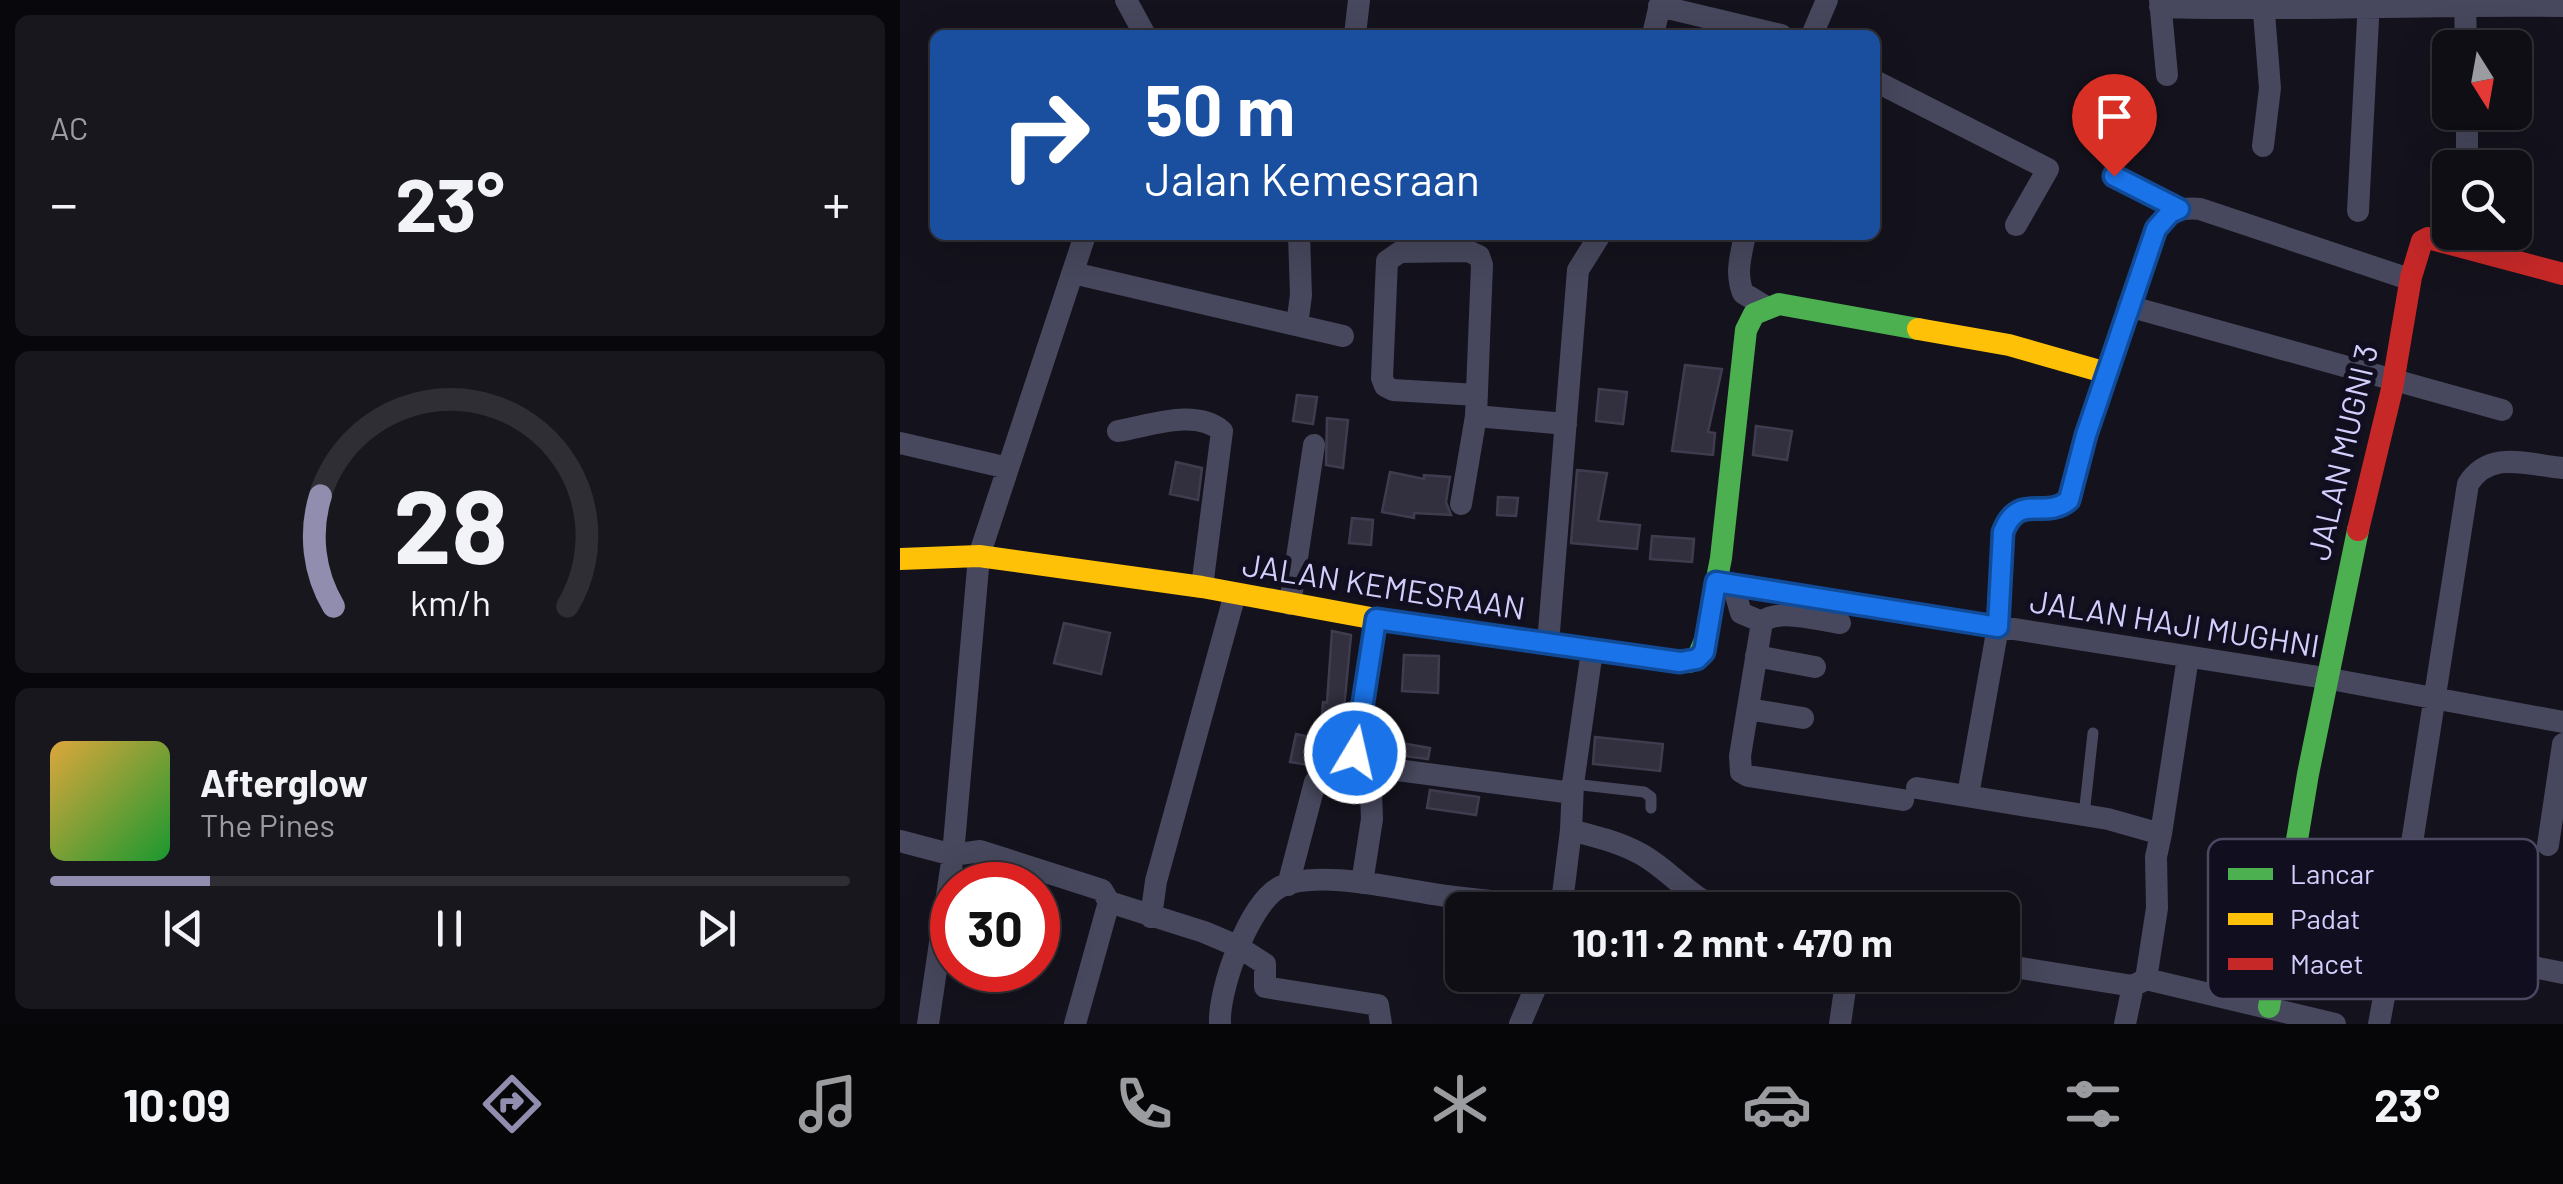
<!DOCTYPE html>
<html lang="id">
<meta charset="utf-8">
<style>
:root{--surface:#0f0e15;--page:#18171e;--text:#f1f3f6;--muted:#9b9ca0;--line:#2f2e34;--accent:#908dae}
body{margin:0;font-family:Barlow,sans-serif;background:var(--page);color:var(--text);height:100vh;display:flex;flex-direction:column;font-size:38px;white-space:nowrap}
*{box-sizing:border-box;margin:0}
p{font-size:32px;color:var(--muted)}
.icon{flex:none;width:55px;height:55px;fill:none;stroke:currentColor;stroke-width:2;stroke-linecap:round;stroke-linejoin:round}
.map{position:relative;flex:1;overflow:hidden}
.sheet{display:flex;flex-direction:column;gap:15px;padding:15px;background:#08080c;width:900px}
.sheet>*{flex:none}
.hud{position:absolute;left:30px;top:30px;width:950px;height:210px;border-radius:15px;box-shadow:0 10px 40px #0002,0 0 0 2px var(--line);background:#1a4fa0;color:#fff;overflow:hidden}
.needle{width:65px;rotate:169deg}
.fabs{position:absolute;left:1532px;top:30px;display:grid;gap:20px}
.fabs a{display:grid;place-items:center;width:100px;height:100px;border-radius:15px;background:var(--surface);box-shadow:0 10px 40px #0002,0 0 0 2px var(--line);font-size:50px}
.speed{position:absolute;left:30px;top:862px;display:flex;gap:20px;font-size:50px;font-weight:700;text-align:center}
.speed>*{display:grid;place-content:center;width:130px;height:130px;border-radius:50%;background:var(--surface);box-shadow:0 10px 40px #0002,0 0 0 2px var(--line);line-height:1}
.speed .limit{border:15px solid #d22;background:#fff;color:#111}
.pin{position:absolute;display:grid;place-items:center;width:85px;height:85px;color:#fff;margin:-102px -42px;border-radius:50% 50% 50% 0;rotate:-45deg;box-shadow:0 0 10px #0007}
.pin .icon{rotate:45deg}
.me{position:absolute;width:110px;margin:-55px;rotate:9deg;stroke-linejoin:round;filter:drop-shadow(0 0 8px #0008)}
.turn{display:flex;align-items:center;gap:35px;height:210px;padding:0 50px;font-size:45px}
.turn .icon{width:130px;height:130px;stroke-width:2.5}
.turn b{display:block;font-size:70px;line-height:85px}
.big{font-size:75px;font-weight:700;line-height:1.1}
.sheet .tile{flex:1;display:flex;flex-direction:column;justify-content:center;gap:15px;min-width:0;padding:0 35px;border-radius:15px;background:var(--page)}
.sheet .dial{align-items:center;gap:0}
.dial svg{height:260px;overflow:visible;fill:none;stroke:var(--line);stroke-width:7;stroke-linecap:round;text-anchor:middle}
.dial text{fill:var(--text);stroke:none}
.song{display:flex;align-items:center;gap:30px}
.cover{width:120px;height:120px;border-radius:15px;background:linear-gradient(135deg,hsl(40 70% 55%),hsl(130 70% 35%))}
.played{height:10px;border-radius:5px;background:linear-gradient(90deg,var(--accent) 20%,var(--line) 20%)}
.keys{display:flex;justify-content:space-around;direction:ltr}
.heat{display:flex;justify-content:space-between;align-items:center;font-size:55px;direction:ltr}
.trip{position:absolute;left:545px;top:892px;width:575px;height:100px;border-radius:15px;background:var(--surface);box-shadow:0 10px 40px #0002,0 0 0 2px var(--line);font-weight:700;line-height:100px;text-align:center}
.tab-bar{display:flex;height:160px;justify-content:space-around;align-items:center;background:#060608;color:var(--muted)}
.tab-bar .icon{width:70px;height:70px}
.tab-bar .current{color:var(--accent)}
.tab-bar b{font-size:45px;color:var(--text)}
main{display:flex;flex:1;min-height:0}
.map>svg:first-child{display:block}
</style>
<main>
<section class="sheet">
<div class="tile"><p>AC</p>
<div class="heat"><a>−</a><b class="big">23°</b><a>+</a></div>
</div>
<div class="tile dial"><svg viewBox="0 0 100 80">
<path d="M14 69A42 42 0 1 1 86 69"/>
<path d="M14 69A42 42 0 0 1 10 35" stroke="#908dae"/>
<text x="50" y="56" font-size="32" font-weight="700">28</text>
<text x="50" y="72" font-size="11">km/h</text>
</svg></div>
<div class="tile">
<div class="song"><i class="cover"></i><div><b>Afterglow</b><p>The Pines</p></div></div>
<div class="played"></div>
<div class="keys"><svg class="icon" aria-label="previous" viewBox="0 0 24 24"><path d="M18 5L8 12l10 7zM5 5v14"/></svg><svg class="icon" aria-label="pause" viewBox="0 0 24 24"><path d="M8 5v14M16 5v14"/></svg><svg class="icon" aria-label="next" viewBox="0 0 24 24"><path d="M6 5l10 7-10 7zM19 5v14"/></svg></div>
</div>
</section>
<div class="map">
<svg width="1663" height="1024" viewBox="0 0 1663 1024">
<rect width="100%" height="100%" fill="#14121c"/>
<!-- building -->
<path fill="#32303e" stroke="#3f3c4f" stroke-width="2.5" d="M 785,365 L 822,369 L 808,432 L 815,433 L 813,455 L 772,451 Z
M 699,389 L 727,392 L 723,424 L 696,421 Z
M 397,395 L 417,397 L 413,424 L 393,421 Z
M 427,418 L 448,420 L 443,468 L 426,465 Z
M 856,426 L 892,431 L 887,460 L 853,455 Z
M 276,462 L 302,468 L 298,500 L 270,494 Z
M 677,470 L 707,473 L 698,521 L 740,525 L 737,549 L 671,543 Z
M 490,472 L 524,479 L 524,475 L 550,477 L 546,502 L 551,515 L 514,513 L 514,518 L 482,512 Z
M 598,497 L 618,498 L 616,516 L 597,515 Z
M 452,518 L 473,520 L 471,545 L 449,543 Z
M 752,536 L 794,539 L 792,562 L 750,559 Z
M 164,623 L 210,633 L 201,674 L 154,663 Z
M 432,631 L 451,635 L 440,751 L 442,765 L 410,762 L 409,765 L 390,762 L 396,734 L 420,739 L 423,702 L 427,703 Z
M 504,655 L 539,656 L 538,693 L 502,691 Z
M 695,737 L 763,744 L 760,771 L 693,764 Z
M 484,740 L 530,748 L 528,759 L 482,753 Z
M 530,790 L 579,797 L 576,815 L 527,808 Z"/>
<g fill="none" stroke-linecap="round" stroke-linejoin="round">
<!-- lane -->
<path stroke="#47475d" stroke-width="11" d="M 1214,176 C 1202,141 1215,131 1236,105
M 673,784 L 744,792 L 751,797 L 751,808
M 1184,815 L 1193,733"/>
<!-- street -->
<path stroke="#47475d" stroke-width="22" d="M 226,0 L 245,35
M 1260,0 L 1267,75
M 1565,0 L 1566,48
M 759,6 L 881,35
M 1260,7 C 1395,11 1529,4 1663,6
M 455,35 L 459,0
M 753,35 L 761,0
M 912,35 L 927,0
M 975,81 L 1148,169 L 1116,225
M 1567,112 L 1567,168
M 1363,146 L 1370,88 L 1363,0
M 1214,176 L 1279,209
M 1458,211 L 1469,0
M 845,235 C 841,255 835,273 843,293 L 866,307
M 173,273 L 443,336
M 1228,306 L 1602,410
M 397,325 L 401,295 L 399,235
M 577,395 L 493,390 L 485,386 L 482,378 L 487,261 L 500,252 L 568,251 L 579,256 L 582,265 L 576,416 L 666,424
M 218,431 C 250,426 295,408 322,431 L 302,587
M 0,443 L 108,468
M 561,504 L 576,416
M 816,582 L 1425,678 L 1663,722
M 833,585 L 841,613 L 862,622
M 390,604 L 414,445
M 476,619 L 455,753 L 459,765 L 672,793
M 940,623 C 918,620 879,608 862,622 L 840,756 L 841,772 L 848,776 L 1003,800
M 648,644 L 678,270 L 700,235
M 856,656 L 915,667
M 848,709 L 903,718
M 1017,788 L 1208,819 L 1261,834 L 1256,857 L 1257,908 L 1246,979
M 1068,795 L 1098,627 L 1103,532 C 1119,491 1145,521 1169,500 L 1186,435 L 1256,229 C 1268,212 1280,207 1300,209 L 1509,279
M 671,830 C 694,836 718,842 739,853 C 770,869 791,901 825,910
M 1261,834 L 1288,657
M 0,841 L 53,855 L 80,851 L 202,890 L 209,902 L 304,932 L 337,946 L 365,964 L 365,987 L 478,1005 L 481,1024
M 1648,845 L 1663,744
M 462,883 L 472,819 L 471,793 L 476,767
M 388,885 L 415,782
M 661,910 L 671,830 L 673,784 L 692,651
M 251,917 L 256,881 L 335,594
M 1494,939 L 1663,973
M 1102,965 L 1233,986 L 1246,979 L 1435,1024
M 28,1024 L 53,855 L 79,556 L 185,235
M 175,1024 L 209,902
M 320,1024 C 318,990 349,903 380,887 C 418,868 505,891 547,896 C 585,901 623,904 662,907
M 620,1024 L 641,975
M 940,1024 L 947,975
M 1225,1024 L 1233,986
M 1479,1024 L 1509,862 L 1568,484 C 1590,449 1628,465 1663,468"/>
<!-- fast -->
<path stroke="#4caf50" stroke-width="22" d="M 738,656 L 789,662 L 797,659 L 805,640 L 821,558 L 846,330 L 854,314 L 879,304 L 1018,329
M 1369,1007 L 1408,774 L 1458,530"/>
<!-- slow -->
<path stroke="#ffc107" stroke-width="22" d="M 1018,329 L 1109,345 L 1207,373
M 0,559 L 79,556 L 302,587 L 476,619 L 738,656"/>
<!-- jam -->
<path stroke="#c62828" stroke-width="22" d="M 1458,530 L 1492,389 L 1511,277 L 1522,241 L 1528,238 L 1663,274"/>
</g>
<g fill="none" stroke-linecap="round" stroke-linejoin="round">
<!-- route casing -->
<g stroke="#114b97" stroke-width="25">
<path id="route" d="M 455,753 L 476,619 L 780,662 L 797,659 L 804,652 L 816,582 L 1098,627 L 1103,532 C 1119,491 1145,521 1169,500 L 1186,435 L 1256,229 L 1270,213 L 1279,209 L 1214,176"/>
</g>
<!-- route -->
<use href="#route" stroke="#1a73e8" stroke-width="18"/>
</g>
<g text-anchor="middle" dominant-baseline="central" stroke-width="10" stroke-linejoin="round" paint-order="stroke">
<!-- street labels -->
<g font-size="32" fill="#d3cffd" stroke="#110e20">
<text transform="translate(1441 452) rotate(-77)">JALAN MUGNI 3</text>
<text transform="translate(484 585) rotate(9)">JALAN KEMESRAAN</text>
<text transform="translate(1275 622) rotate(9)">JALAN HAJI MUGHNI</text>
</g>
</g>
<!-- legend -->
<rect x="1308" y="839" width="330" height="160" rx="15" fill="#110e20" stroke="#4b4862" stroke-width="2.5"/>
<rect x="1328" y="868" width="45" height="12" fill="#4caf50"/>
<rect x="1328" y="913" width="45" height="12" fill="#ffc107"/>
<rect x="1328" y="958" width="45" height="12" fill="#c62828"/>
<g font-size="28" fill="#d3cffd">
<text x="1390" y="884">Lancar</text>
<text x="1390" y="929">Padat</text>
<text x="1390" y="974">Macet</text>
</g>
</svg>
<div class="fabs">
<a><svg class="needle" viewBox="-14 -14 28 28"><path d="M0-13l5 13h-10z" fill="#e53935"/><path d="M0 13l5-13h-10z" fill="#9b9ca0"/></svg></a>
<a><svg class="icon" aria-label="search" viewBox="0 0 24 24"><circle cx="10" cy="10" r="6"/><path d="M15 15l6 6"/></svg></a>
</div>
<div class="speed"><div class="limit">30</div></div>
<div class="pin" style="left:1214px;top:176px;background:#d93025"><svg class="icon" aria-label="arrive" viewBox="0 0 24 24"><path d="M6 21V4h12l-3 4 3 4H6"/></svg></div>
<svg class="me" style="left:455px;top:753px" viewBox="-20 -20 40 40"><circle r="17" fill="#1a73e8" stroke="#fff" stroke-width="3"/><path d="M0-11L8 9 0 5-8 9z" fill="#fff"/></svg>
<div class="trip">10:11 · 2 mnt · 470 m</div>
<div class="hud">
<div class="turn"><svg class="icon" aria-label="right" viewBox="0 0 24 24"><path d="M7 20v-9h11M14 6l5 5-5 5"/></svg><div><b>50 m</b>Jalan Kemesraan</div></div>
</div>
</div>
</main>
<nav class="tab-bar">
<b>10:09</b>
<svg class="icon current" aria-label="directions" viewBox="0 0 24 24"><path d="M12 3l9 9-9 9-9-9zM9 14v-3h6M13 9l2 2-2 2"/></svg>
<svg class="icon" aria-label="music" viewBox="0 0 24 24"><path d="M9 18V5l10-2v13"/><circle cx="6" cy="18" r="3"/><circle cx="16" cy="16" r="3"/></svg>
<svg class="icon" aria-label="phone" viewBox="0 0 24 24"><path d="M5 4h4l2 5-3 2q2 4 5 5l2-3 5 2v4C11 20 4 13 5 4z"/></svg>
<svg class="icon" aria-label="climate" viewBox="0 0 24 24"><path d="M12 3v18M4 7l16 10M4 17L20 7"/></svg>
<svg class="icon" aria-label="car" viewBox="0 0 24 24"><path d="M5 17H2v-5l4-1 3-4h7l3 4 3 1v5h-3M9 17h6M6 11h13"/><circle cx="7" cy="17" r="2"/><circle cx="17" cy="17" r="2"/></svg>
<svg class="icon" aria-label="filters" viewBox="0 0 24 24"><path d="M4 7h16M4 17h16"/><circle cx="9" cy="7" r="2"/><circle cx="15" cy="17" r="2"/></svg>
<b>23°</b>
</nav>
